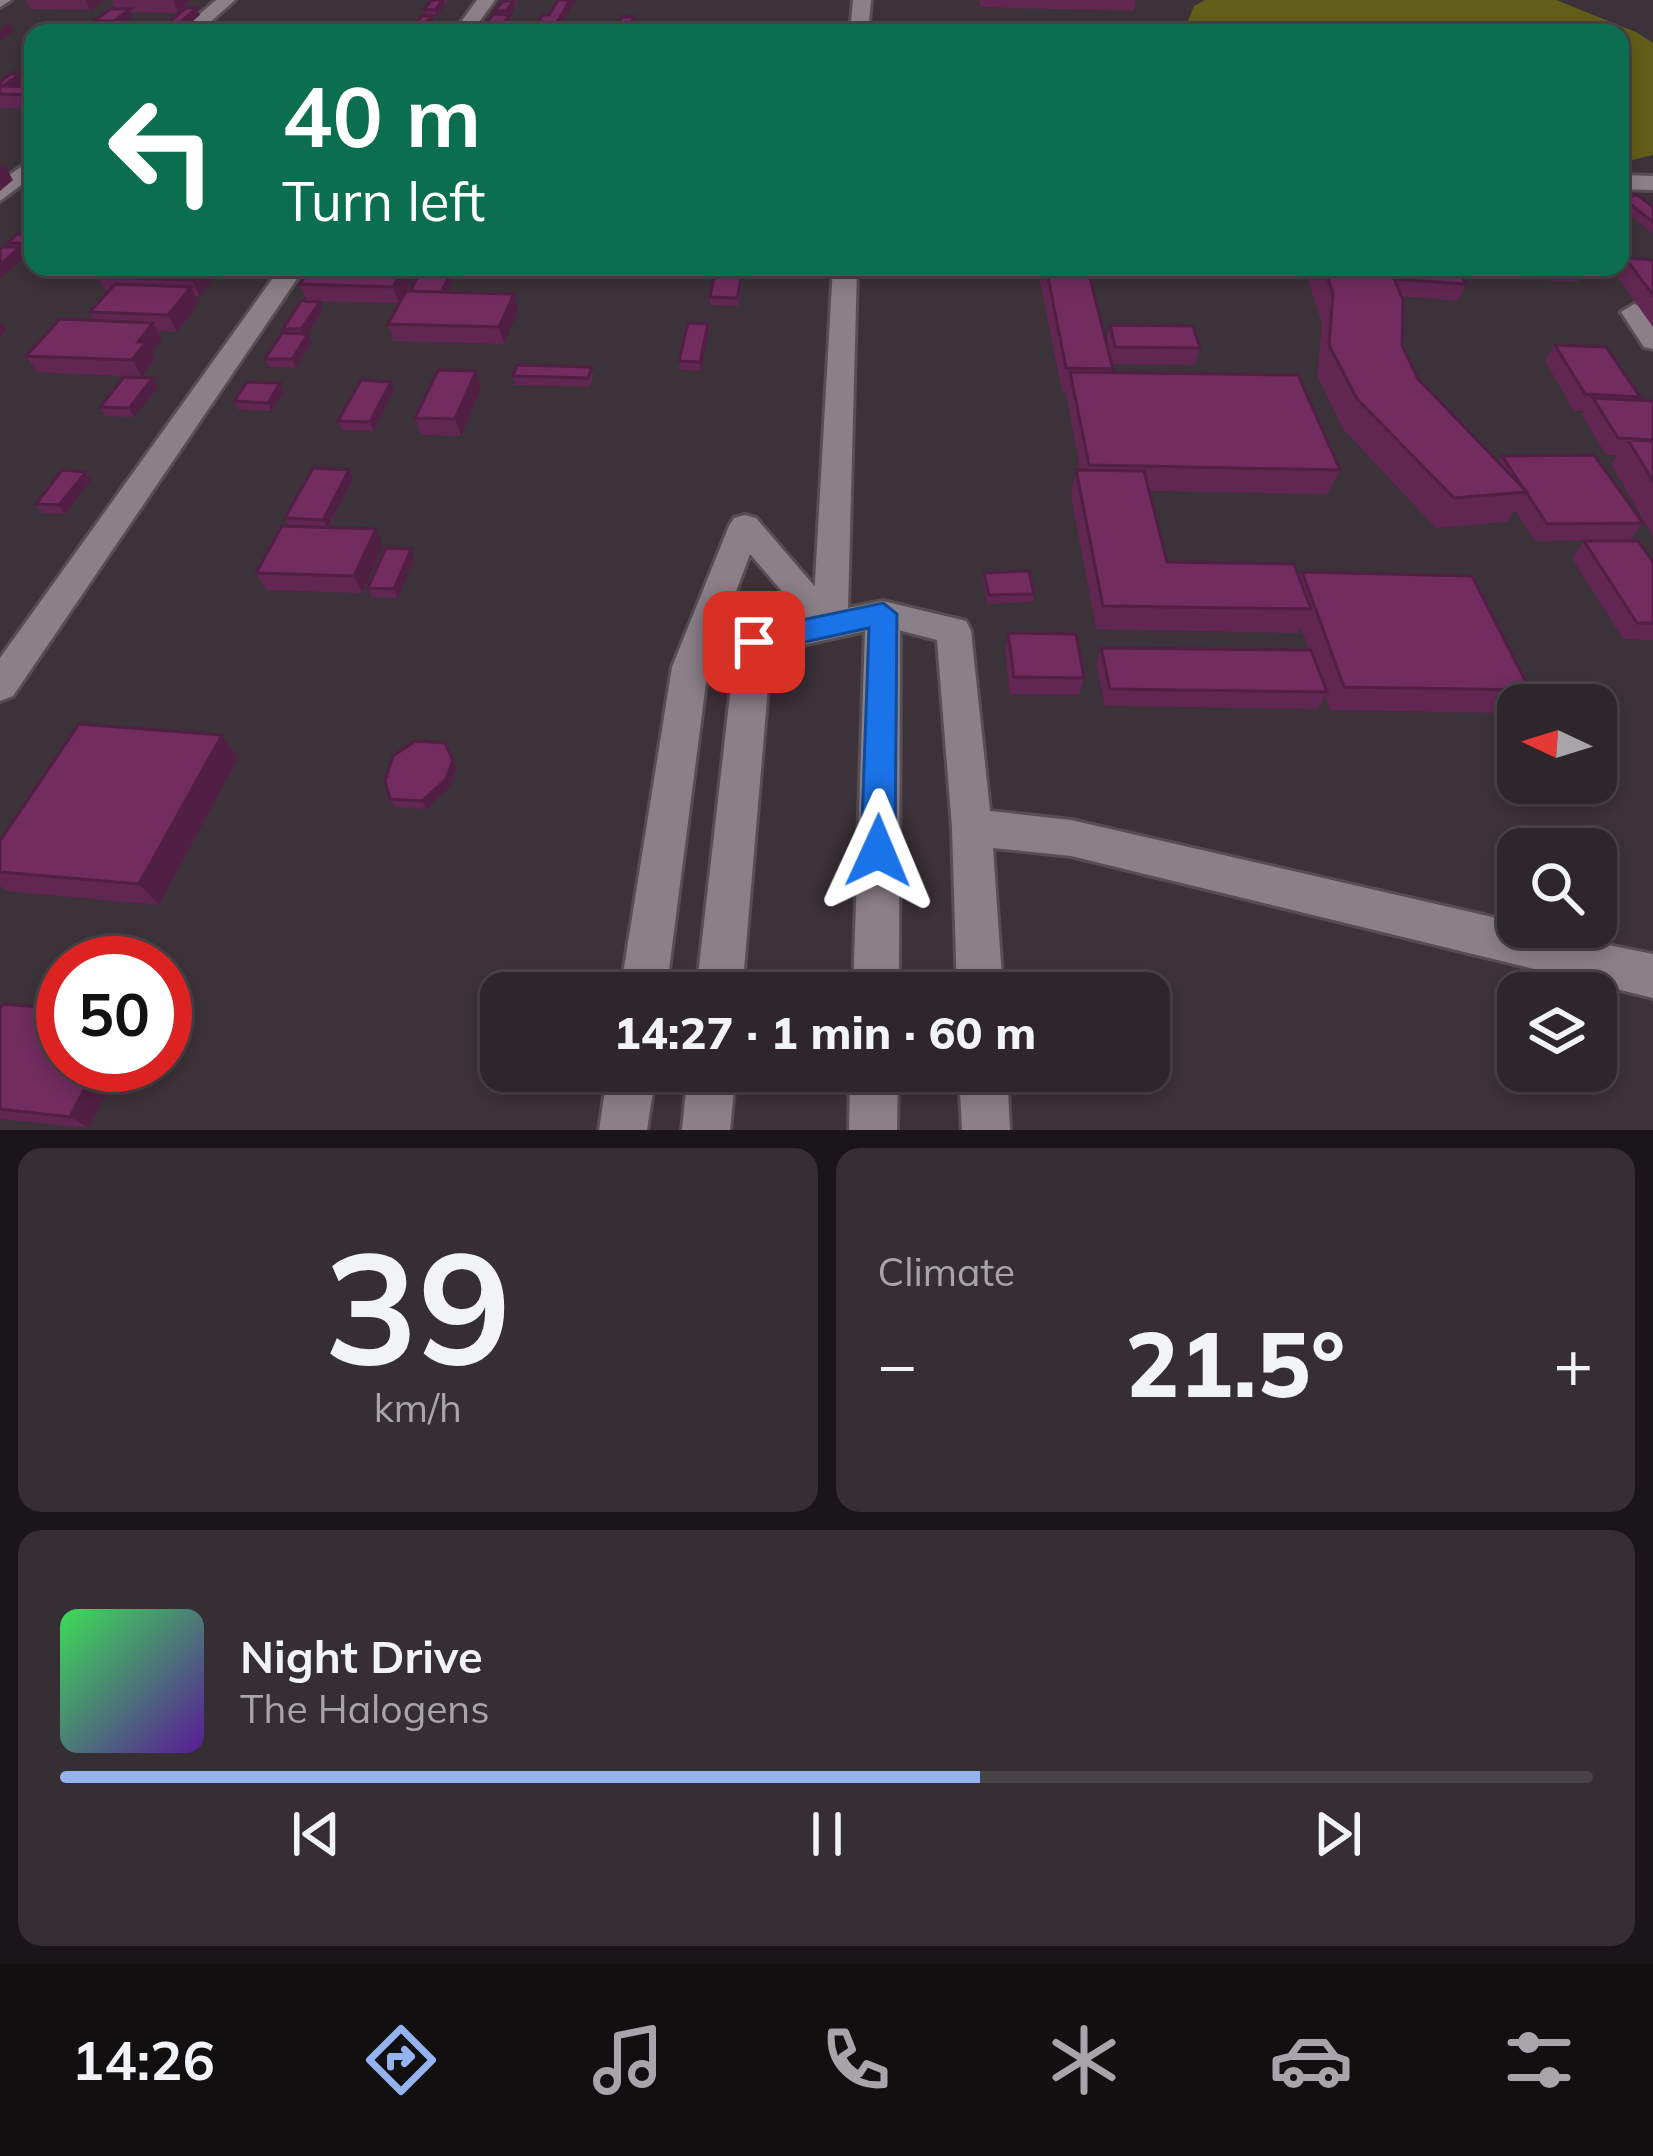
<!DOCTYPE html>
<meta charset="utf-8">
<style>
:root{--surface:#2d262b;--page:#352e33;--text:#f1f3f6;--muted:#a7a5a9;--line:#484347;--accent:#95b2f1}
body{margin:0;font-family:Mulish,sans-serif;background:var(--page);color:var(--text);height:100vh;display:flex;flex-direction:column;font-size:45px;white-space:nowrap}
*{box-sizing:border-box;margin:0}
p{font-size:39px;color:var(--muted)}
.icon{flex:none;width:66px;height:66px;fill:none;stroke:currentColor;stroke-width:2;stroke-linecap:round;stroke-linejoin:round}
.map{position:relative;height:1130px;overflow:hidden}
.details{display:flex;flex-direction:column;gap:18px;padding:18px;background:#191518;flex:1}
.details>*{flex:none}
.top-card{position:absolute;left:24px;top:24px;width:1605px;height:252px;border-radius:24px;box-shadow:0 6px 18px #0003,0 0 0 3px var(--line);background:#0b6e4f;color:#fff;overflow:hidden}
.needle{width:78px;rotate:274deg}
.tools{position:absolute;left:1497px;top:684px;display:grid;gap:24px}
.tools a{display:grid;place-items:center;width:120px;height:120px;border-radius:24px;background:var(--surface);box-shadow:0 6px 18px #0003,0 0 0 3px var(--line);font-size:60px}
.speed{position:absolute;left:36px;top:936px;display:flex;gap:24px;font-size:60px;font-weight:700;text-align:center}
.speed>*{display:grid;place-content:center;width:156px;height:156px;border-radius:50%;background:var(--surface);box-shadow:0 6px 18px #0003,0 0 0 3px var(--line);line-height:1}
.speed .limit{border:18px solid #d22;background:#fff;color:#111}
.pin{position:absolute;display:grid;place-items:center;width:102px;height:102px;color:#fff;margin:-51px;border-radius:24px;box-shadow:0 6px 18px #0006}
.me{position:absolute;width:132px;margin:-66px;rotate:1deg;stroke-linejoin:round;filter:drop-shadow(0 0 9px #0008)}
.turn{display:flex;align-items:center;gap:42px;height:252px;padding:0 60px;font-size:54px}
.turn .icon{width:156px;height:156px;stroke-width:2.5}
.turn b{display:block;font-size:84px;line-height:102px}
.big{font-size:90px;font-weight:800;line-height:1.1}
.details .tile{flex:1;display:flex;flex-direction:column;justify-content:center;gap:18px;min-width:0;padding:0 42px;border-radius:24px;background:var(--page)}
.details .dial{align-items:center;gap:0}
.dial b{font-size:156px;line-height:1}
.song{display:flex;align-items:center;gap:36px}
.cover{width:144px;height:144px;border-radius:18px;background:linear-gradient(135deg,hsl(130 70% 55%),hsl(270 70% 35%))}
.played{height:12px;border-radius:6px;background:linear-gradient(90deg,var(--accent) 60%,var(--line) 60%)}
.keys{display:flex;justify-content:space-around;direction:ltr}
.heat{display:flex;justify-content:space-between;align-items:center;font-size:66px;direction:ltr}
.details .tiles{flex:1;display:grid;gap:18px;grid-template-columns:1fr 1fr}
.tile:last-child{grid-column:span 2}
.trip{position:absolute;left:480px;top:972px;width:690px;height:120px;border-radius:24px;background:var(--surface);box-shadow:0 6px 18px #0003,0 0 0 3px var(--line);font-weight:800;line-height:120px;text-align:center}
.menu{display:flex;height:192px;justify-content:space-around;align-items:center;background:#120f11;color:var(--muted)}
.menu .icon{width:84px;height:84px}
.menu .selected{color:var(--accent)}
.menu b{font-size:54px;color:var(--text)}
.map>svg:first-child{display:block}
</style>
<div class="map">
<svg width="1653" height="1130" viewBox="0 0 1653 1130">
<rect width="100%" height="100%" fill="#3c3239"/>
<!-- green -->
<path fill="#625d19" d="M 1205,0 L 1556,0 L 1636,32 L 1653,43 L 1653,155 L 1620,163 L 1620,33 L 1183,33 L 1194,6 Z"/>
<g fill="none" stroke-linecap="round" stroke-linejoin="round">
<!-- minor casing -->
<g stroke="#564e53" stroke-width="6">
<path id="minor" d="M 0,0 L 11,0 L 0,7 Z
M 216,0 L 235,0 L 198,33 L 178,33 Z
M 477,0 L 495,0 L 471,33 L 453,33 Z
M 33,158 L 33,176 L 0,201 L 0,182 Z
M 1620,175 L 1653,176 L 1653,190 L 1620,189 Z
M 281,267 L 305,267 L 13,696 L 0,701 L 0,658 Z
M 1634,304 L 1643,307 L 1653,321 L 1653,349 L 1644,347 L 1621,312 Z
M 745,515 L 756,518 L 847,624 L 842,633 L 830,637 L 818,633 L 750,554 L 708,667 L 666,993 L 620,993 L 672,667 L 729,526 L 734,518 Z
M 883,601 L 966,621 L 971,631 L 990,811 L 1071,820 L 1518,923 L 1518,927 L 1653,954 L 1653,998 L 1071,856 L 993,848 L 1003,993 L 957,993 L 952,827 L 937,640 L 871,623 L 866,614 L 871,605 Z
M 608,1071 L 656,1071 L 647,1130 L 599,1130 Z
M 959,1071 L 1007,1071 L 1010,1130 L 962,1130 Z"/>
</g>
<!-- secondary casing -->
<g stroke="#564e53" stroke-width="6">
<path id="secondary" d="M 853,0 L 871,0 L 868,33 L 850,33 Z
M 833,267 L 857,267 L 848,608 L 883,601 L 895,605 L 900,614 L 899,993 L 853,993 L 865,631 L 771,652 L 742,993 L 696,993 L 736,642 L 742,632 L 813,616 Z
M 688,1071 L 736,1071 L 730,1130 L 682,1130 Z
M 850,1071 L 898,1071 L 897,1130 L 849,1130 Z"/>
</g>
<!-- minor -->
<use href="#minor" fill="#8c8088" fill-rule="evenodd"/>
<!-- secondary -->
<use href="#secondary" fill="#8c8088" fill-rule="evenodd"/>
</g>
<!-- wall -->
<path fill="#622653" d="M 26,0 L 104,0 L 90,10 L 30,9 Z
M 112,0 L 191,0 L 178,13 L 131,12 L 133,16 L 117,28 L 97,28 L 94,21 L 116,9 Z
M 432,0 L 448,0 L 436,17 L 432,17 L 434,23 L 425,33 L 414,33 L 412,27 L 426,16 L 424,9 Z
M 503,0 L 518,0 L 510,15 L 511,22 L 503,33 L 486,33 L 484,27 L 496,14 L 495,11 Z
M 979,0 L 1136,0 L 1134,11 L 980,7 Z
M 33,59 L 33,109 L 0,108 L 0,82 L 16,77 L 23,87 L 19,80 L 24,75 L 21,68 Z
M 1620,196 L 1653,207 L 1653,233 L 1620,208 Z
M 33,235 L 33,252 L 22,252 L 25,256 L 10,247 L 8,243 Z
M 1625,258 L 1653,260 L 1653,327 L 1616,275 Z
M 312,267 L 483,267 L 481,271 L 468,271 L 468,274 L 465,280 L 454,280 L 448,292 L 514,294 L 518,311 L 504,344 L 393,341 L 388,324 L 421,271 L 415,270 L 416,273 L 399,303 L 307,301 L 300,284 Z
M 1037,267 L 1087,267 L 1112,372 L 1340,470 L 1328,494 L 1149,491 L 1167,562 L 1299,577 L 1302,572 L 1530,690 L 1512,713 L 1330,710 L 1325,696 L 1318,709 L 1105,706 L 1096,664 L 1101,648 L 1309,650 L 1301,628 L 1299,633 L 1096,629 L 1071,495 L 1076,470 L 1080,470 L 1066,392 L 1062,392 Z
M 1304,267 L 1458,267 L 1466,284 L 1458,301 L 1401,296 L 1402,345 L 1418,379 L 1498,463 L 1502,456 L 1643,523 L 1630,540 L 1535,541 L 1515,510 L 1507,522 L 1436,528 L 1343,429 L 1317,375 L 1322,324 Z
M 1492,267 L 1585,267 L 1577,282 L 1499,278 Z
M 223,268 L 200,296 L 196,296 L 199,303 L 177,332 L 158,331 L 162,339 L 152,352 L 155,359 L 142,377 L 37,372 L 26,356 L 94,321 L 90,312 L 107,293 L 97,277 Z
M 743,277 L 738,306 L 710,305 L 710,297 Z
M 323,310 L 308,334 L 312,342 L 296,368 L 269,367 L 265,359 L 284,333 L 283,329 Z
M 708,324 L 709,332 L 701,371 L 680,370 L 679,361 Z
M 1110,325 L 1200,348 L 1195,365 L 1111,364 L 1106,342 Z
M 1555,345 L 1640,397 L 1638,400 L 1653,401 L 1653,536 L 1611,464 L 1617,455 L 1606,455 L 1582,415 L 1585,411 L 1574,411 L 1545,361 Z
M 592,367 L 593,376 L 590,387 L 515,385 L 513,376 Z
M 476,371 L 481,388 L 461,436 L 421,435 L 415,418 Z
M 280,383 L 284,392 L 272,411 L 239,410 L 234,401 Z
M 158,387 L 134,417 L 105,416 L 100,407 Z
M 394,390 L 374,431 L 342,430 L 338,421 Z
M 349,470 L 353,479 L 328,528 L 383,546 L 362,593 L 266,590 L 256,573 L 289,526 L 285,518 Z
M 86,472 L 91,480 L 65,514 L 42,513 L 36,504 Z
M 1584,541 L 1653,562 L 1653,640 L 1623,639 L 1572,558 Z
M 411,549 L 414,558 L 398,598 L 372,597 L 368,588 Z
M 984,573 L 1034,594 L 1033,602 L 987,604 L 983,581 Z
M 1008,633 L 1084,678 L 1079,695 L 1010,694 L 1005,650 Z
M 238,758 L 159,905 L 6,891 L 0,886 L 0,841 Z
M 457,768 L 450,787 L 426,809 L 395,807 L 390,799 Z
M 0,1009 L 89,1128 L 0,1119 Z"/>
<!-- shaded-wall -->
<path fill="#501f43" d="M 85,0 L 104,0 L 90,10 Z
M 173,0 L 191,0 L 178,13 Z
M 443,0 L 445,6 L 436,17 L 435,10 Z
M 570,0 L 576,0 L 556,33 L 551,33 Z
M 514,1 L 515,8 L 510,15 L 511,22 L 502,33 L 501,27 L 508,17 L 506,11 Z
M 197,8 L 200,15 L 179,33 L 168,33 Z
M 130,9 L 133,16 L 117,28 L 114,21 Z
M 432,16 L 434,23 L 424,33 L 422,27 Z
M 10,23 L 14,31 L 0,40 L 0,30 Z
M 16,77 L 24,91 L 3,86 Z
M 4,164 L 13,180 L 0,191 L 0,167 Z
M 20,247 L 25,256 L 0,279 L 0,265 Z
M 203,267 L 223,268 L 200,296 L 192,280 Z
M 405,267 L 414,267 L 416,273 L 399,303 L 393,287 Z
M 452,271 L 454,280 L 444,302 L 441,293 Z
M 191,287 L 199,303 L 177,332 L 168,315 Z
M 514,294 L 518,311 L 504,344 L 499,327 Z
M 320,302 L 323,310 L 305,338 L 301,329 Z
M 0,321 L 6,330 L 0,337 Z
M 153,323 L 162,339 L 152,352 L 155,359 L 142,377 L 132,360 L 138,342 Z
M 708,324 L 709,332 L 701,371 L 700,362 Z
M 308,334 L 312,342 L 296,368 L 292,359 Z
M 476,371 L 481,388 L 461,436 L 455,419 Z
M 153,378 L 158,387 L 134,417 L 129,408 Z
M 391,382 L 394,390 L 374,431 L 370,422 Z
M 280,383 L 284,392 L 272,411 L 268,403 Z
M 349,470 L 353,479 L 327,528 L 323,520 Z
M 86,472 L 91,480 L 65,514 L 59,505 Z
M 376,529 L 383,546 L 362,593 L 354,576 Z
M 411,549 L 414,558 L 398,598 L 394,589 Z
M 222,735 L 238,758 L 159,905 L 139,884 Z
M 453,760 L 457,768 L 450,787 L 426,809 L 422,801 Z
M 97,1065 L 121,1065 L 89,1128 L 70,1117 Z"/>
<!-- building -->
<path fill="#722c60" stroke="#501f43" stroke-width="3" d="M 432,0 L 443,0 L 435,10 L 424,9 Z
M 558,0 L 570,0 L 551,33 L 531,32 L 543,15 L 549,15 Z
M 503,1 L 514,1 L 506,11 L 495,11 Z
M 186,8 L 197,8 L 168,33 L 155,33 Z
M 110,9 L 130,9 L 114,21 L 94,21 Z
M 493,14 L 510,15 L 501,27 L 484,27 Z
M 422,16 L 432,16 L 422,27 L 412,27 Z
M 622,17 L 634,17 L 626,33 L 614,33 Z
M 317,27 L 330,27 L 325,33 L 311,33 Z
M 213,31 L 305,33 L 211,33 Z
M 33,59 L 33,69 L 21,68 Z
M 13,72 L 16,77 L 3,86 L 33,87 L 33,95 L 0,94 L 0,82 Z
M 19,75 L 33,75 L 33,81 L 19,80 Z
M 1638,195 L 1653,207 L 1653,222 L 1620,196 Z
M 17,234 L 33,235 L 33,244 L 8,243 Z
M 3,247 L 20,247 L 0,265 L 0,249 Z
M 1625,258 L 1653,260 L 1653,295 Z
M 106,267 L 203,267 L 192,280 L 97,277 Z
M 312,267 L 405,267 L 393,287 L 300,284 Z
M 423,267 L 465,267 L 462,272 L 452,271 L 441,292 L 410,291 Z
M 1046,267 L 1087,267 L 1113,369 L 1066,368 Z
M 1324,267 L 1389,267 L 1403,300 L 1402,345 L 1418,379 L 1527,492 L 1454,498 L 1357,399 L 1329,345 L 1333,294 Z
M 1389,267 L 1458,267 L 1466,284 L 1394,279 Z
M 716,268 L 743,269 L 737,298 L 710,297 Z
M 115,284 L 191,287 L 168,315 L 90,312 Z
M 406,291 L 514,294 L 499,327 L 388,324 Z
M 301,301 L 320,302 L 301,329 L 283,329 Z
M 60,319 L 153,323 L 138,342 L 146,342 L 132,360 L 26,356 Z
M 688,323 L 708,324 L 700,362 L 679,361 Z
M 1110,325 L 1193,326 L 1200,348 L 1115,347 Z
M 282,333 L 308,334 L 292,359 L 265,359 Z
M 1555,345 L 1606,347 L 1640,397 L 1585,394 Z
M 517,365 L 592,367 L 588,378 L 513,376 Z
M 438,370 L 476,371 L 455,419 L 415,418 Z
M 1070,372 L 1298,375 L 1340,470 L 1089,465 Z
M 124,377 L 153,378 L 129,408 L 100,407 Z
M 361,380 L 391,382 L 370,422 L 338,421 Z
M 247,382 L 280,383 L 268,403 L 234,401 Z
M 1593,398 L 1653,401 L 1653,440 L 1618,438 Z
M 1628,440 L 1653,441 L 1653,481 Z
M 1594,455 L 1643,523 L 1547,524 L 1502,456 Z
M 313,468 L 349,470 L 323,520 L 285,518 Z
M 62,470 L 86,472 L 59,505 L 36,504 Z
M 1076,470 L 1144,471 L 1167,562 L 1294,564 L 1311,609 L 1103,606 Z
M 282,526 L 376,529 L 354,576 L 256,573 Z
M 1584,541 L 1638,541 L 1653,562 L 1653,623 L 1637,623 Z
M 386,548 L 411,549 L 394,589 L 368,588 Z
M 1029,571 L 1034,594 L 989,595 L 984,573 Z
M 1302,572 L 1472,576 L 1530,690 L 1344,687 Z
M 1008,633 L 1076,634 L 1084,678 L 1014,677 Z
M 1101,648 L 1311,650 L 1327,692 L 1110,689 Z
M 79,724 L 222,735 L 139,884 L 0,872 L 0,841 Z
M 415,741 L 445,743 L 453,760 L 446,779 L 422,801 L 390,799 L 385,781 L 393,756 Z
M 3,1004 L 63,1009 L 63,1065 L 97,1065 L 70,1117 L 0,1109 L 0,1009 Z"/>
<!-- route -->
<path fill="#1a73e8" stroke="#114b97" stroke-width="3" d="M 883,603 L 897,614 L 895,851 L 890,862 L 878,866 L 866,862 L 861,851 L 869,628 L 754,653 L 744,650 L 739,642 L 744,634 L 754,630 Z"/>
</svg>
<div class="tools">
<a><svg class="needle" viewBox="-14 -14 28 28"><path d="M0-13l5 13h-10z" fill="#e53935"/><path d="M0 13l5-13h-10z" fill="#a7a5a9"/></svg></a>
<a><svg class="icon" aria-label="search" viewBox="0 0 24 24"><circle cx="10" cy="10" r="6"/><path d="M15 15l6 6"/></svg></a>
<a><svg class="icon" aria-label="layers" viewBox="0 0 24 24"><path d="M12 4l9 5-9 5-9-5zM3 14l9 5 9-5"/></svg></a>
</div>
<div class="speed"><div class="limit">50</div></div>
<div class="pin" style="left:754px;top:642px;background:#d93025"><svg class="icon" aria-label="arrive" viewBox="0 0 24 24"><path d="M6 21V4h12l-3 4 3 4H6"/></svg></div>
<svg class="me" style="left:878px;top:851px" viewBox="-20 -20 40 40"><path d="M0-17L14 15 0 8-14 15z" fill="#1a73e8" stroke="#fff" stroke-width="4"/></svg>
<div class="trip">14:27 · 1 min · 60 m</div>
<div class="top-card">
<div class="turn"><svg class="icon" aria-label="left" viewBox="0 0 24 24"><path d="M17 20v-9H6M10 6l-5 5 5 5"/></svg><div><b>40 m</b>Turn left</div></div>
</div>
</div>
<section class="details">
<div class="tiles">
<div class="tile dial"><b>39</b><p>km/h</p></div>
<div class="tile"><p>Climate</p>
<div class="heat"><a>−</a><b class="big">21.5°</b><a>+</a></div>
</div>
<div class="tile">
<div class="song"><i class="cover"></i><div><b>Night Drive</b><p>The Halogens</p></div></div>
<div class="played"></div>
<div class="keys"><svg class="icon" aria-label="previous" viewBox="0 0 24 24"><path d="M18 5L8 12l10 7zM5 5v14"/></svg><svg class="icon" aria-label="pause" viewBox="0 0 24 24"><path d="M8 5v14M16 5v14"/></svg><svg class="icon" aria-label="next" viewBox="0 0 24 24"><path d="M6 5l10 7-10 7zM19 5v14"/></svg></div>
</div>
</div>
</section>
<nav class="menu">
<b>14:26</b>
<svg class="icon selected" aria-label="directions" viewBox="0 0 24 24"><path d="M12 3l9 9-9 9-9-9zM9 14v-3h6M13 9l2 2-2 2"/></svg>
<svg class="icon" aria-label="music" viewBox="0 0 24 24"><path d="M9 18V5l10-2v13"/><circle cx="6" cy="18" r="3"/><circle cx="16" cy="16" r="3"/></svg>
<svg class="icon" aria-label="phone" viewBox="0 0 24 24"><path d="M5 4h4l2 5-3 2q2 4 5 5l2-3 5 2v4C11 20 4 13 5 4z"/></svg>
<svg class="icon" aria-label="climate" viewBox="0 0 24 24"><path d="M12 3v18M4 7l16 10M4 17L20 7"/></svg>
<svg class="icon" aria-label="car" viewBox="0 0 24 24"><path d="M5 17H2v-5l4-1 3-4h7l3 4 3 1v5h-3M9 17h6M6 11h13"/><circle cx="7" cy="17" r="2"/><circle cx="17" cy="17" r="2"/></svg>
<svg class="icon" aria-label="filters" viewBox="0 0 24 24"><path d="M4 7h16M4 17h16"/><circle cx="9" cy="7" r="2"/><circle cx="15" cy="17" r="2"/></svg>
</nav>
